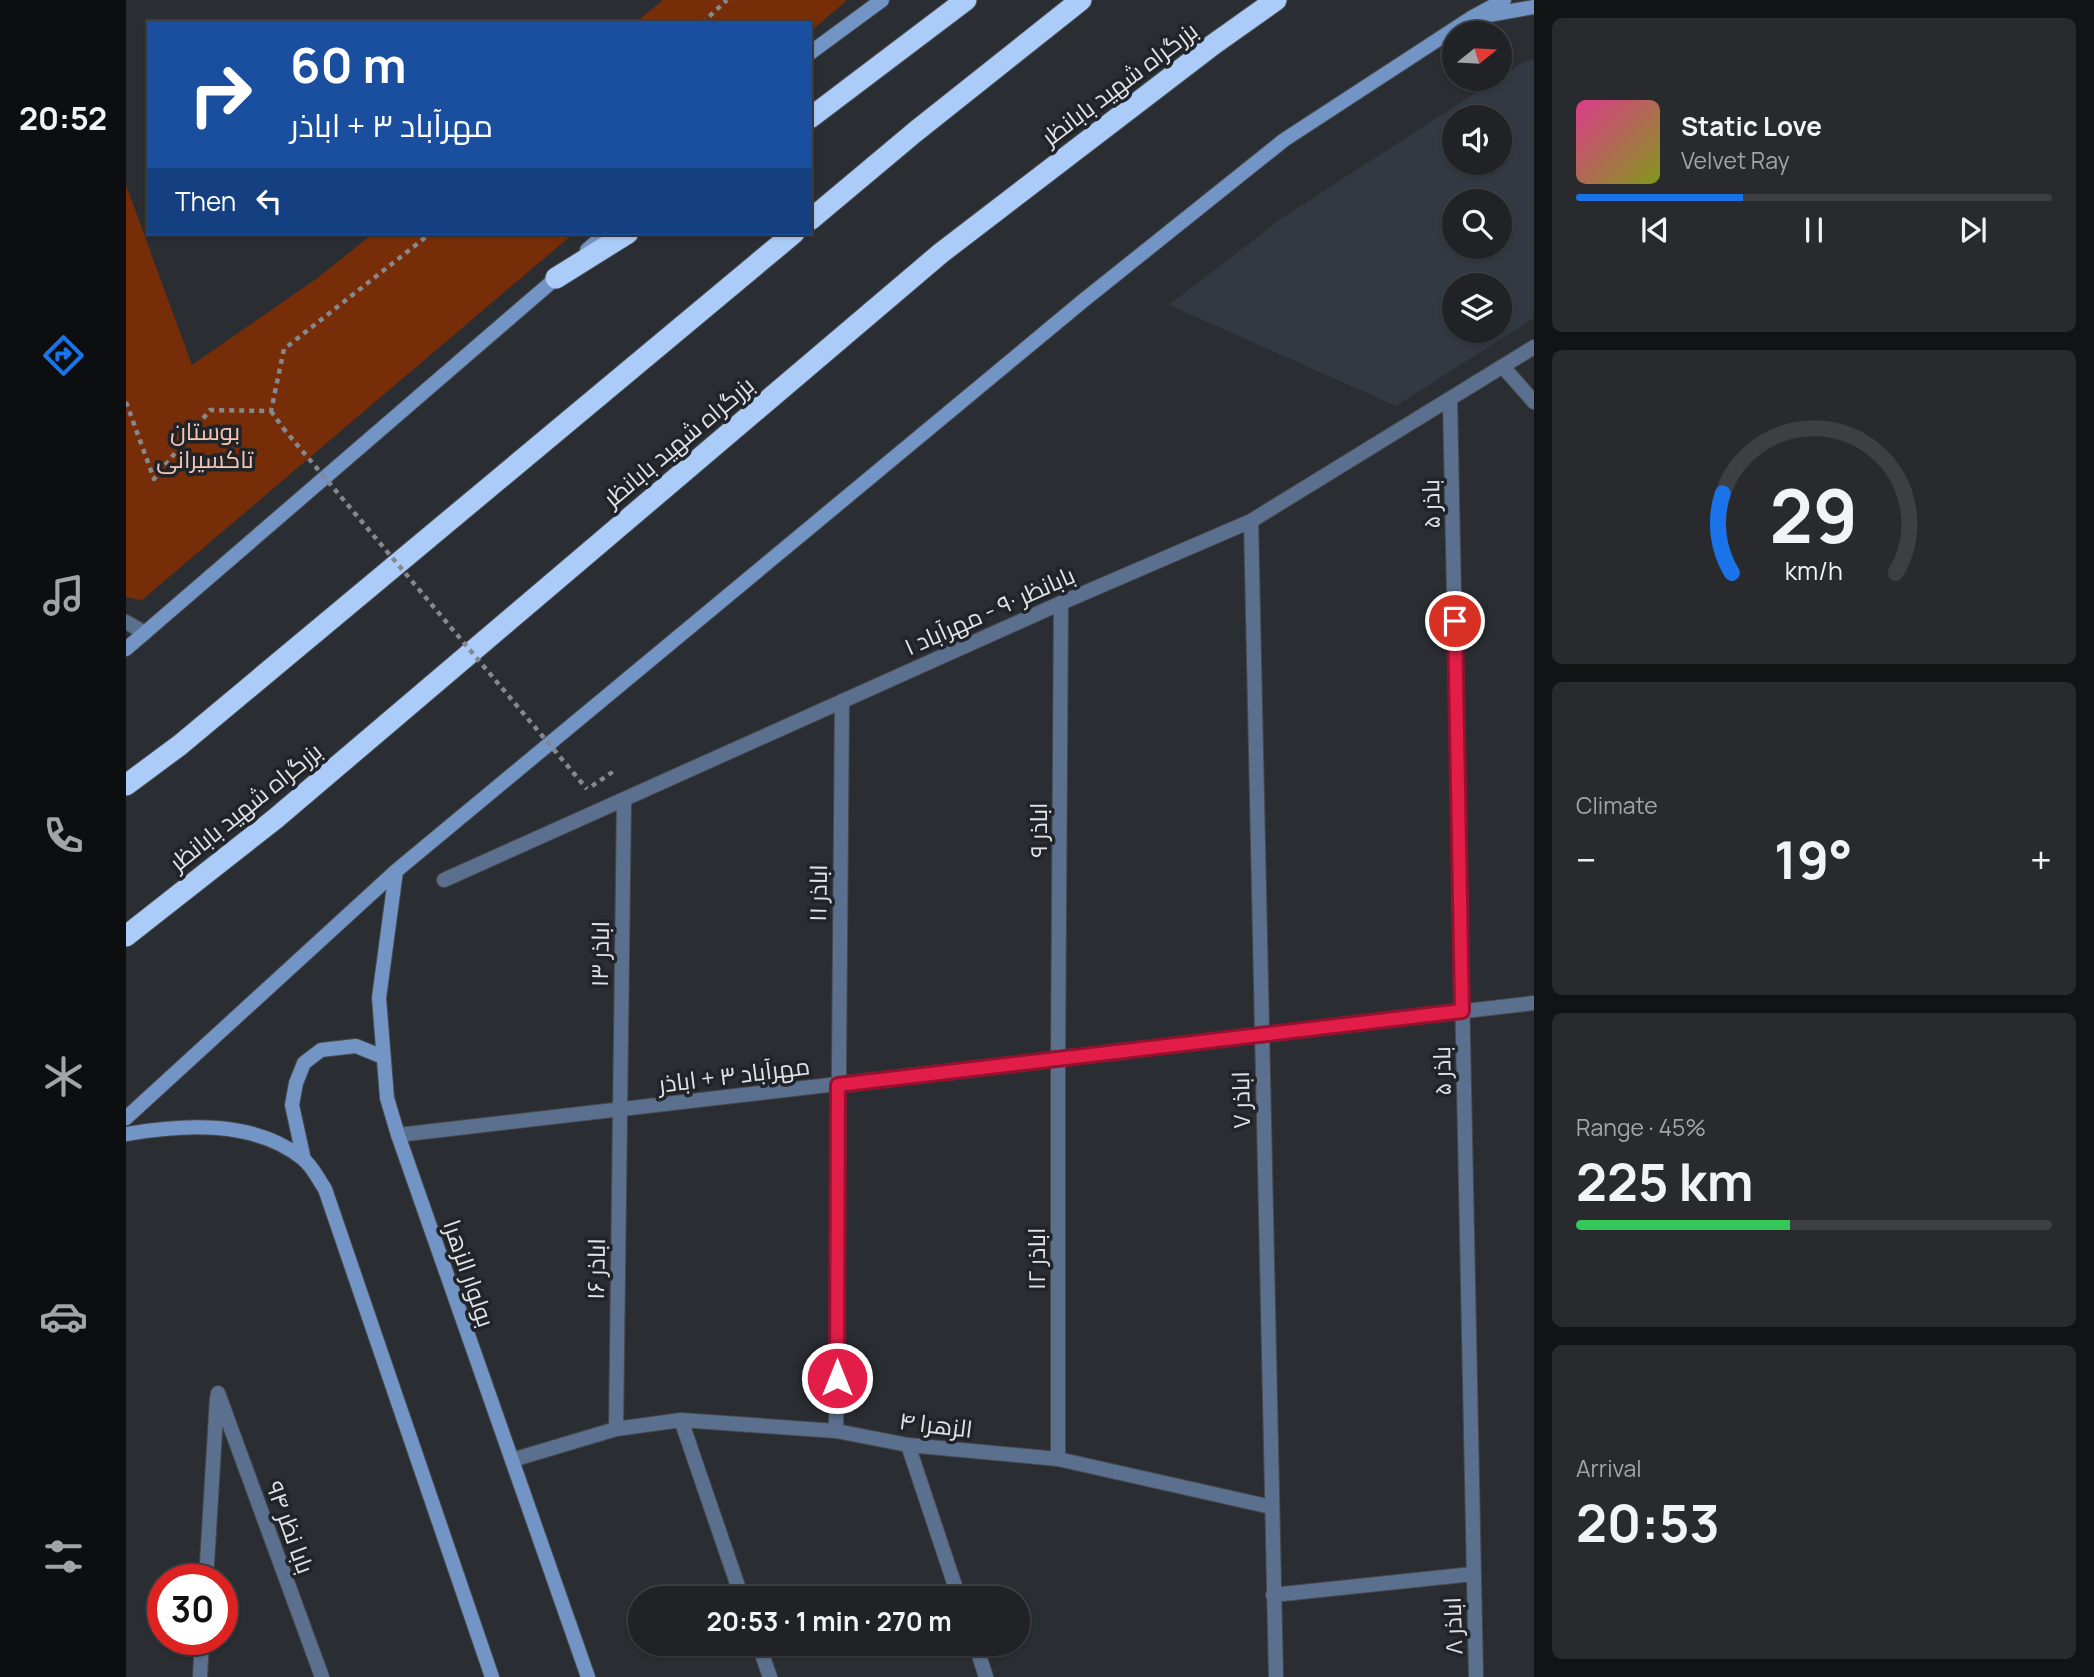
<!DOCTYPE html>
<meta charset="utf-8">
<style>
:root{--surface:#202226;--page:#282a2e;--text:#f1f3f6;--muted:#a2a4a7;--line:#3d3f43;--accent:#1a73e8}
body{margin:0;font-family:Manrope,Cairo,sans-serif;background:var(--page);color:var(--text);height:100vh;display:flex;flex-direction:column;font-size:26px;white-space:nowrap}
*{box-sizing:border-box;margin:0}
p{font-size:23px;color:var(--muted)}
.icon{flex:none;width:38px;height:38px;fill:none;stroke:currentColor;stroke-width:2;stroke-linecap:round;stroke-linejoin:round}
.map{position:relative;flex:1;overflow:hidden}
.sheet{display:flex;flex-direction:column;gap:18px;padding:18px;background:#121315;width:560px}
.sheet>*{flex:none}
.guide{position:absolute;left:21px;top:21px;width:665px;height:214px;border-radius:0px;box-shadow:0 2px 5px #0004,0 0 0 2px var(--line);background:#1a4fa0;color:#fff;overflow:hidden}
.needle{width:46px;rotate:72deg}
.tools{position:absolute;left:1316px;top:21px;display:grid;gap:14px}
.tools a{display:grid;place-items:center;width:70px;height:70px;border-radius:50%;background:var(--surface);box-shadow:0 2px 5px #0004,0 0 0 2px var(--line);font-size:35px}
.speed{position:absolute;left:21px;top:1564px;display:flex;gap:14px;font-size:35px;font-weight:700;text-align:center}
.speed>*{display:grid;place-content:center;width:91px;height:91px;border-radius:50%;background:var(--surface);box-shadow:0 2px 5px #0004,0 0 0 2px var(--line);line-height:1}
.speed .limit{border:10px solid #d22;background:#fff;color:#111}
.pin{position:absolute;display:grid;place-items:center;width:60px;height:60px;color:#fff;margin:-30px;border:4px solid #fff;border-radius:50%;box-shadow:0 2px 7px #0007}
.me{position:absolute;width:77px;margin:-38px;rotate:0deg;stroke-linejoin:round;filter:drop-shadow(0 0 5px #0008)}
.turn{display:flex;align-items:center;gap:24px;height:147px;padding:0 28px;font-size:32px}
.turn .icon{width:91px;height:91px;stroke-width:2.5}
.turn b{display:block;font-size:49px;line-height:60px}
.then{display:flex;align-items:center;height:66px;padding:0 28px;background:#0003;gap:14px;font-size:26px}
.big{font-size:52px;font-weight:700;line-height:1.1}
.sheet .widget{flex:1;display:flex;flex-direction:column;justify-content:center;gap:10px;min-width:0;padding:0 24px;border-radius:10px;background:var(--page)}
.sheet .dial{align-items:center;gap:0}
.dial svg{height:182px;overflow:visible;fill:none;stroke:var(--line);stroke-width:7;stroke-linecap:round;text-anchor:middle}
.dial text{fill:var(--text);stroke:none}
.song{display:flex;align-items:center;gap:21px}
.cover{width:84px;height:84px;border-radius:10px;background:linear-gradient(135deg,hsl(330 70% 55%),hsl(70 70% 35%))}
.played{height:7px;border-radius:4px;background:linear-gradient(90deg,var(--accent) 35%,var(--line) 35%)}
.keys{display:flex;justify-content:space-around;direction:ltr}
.heat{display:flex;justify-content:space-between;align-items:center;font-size:38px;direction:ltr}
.charge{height:10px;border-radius:5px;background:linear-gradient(90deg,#34c759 45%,var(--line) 0)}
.trip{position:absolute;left:502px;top:1586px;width:402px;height:70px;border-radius:35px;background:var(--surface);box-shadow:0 2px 5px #0004,0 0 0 2px var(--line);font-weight:700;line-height:70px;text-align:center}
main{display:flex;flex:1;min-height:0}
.menu{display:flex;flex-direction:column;width:126px;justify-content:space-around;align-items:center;background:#0d0e0f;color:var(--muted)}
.menu .icon{width:49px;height:49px}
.menu .active{color:var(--accent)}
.menu b{font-size:32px;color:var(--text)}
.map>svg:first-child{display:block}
</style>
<main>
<nav class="menu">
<b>20:52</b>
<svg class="icon active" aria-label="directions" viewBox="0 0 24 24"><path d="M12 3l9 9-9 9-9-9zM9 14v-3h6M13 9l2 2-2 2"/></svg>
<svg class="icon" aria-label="music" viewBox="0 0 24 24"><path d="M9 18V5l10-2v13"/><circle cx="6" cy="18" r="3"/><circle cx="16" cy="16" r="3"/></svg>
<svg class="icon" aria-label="phone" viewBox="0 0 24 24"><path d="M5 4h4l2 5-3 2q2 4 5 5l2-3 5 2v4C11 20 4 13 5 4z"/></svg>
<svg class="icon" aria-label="climate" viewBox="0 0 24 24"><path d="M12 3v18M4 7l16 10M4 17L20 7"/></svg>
<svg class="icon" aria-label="car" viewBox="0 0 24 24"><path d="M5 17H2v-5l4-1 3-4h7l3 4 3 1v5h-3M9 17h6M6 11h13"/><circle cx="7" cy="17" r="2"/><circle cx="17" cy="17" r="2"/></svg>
<svg class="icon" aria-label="filters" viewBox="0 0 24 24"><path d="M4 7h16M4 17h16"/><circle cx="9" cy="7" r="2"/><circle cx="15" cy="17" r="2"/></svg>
</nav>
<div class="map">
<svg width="1408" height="1677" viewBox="0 0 1408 1677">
<rect width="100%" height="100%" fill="#2a2d32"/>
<!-- built -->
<path fill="#333942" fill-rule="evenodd" d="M 1408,58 L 1408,318 L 1270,406 L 1043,305 L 1156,218 L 1394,64 ZM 1328,117 L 1374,117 L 1374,163 L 1328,163 ZM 1328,201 L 1374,201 L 1374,247 L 1328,247 ZM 1328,285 L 1374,285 L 1374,331 L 1328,331 Z"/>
<!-- green -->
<path fill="#772e08" d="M 537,0 L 721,0 L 684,32 L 684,23 L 509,23 Z
M 0,185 L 66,365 L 190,279 L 248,233 L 448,233 L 16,600 L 0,597 Z"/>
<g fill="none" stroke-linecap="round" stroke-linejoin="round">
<!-- street casing -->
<g stroke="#474a4f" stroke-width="16">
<path id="street" d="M 1378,368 L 1408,402
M 1324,399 L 1350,1677
M 1125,521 L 1150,1677
M 0,622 L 19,633
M 318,880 L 935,603 L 1125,521 L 1408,347
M 272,1135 L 1408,1003
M 92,1393 L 196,1677
M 555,1420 L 616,1598
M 490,1429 L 498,799
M 710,1431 L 716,701
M 782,1445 L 833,1598
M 932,1459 L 932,1059 L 935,603
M 386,1460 L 490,1429 L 555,1420 L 710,1431 L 782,1445 L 932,1459 L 1145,1507
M 80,1580 L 91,1398
M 1147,1595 L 1347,1574
M 632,1643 L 644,1677
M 849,1643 L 860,1677
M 74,1677 L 76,1640"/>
</g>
<!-- secondary casing -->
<g stroke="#474a4f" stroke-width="16">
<path id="secondary" d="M 1357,16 L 1408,7
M 684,53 L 756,0
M 461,250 L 480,233
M 0,649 L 436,273
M 270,871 L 253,998 L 261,1098 L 272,1135 L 462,1677
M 0,1118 L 270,871 L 958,300 L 1158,140 L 1345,18 L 1378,0
M 0,1134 C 59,1124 127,1120 176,1158 C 186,1165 192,1179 199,1189 L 366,1677
M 178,1160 L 166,1105 L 170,1083 L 178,1063 L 195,1050 L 230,1046 L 257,1057"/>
</g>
<!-- highway casing -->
<g stroke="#474a4f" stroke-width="23">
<path id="highway" d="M 684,118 L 840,0
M 684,220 L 789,132 L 955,0
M 430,278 L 502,233
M 0,785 L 54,745 L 668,233
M 0,936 L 149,819 L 815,253 L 1088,44 L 1150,0"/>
</g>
<!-- path -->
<path stroke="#85888c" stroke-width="4.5" stroke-dasharray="5 5" stroke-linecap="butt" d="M 576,23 L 601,0
M 0,402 L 28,479 L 84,410 L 145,411 L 158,349 L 305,233
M 145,411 L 157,428
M 466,786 L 485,773 L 488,779"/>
<!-- street -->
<use href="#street" stroke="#5a708e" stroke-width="14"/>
<!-- secondary -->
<use href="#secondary" stroke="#7395c5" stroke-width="14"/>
<!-- highway -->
<use href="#highway" stroke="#abccf8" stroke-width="21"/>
<!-- path-bridge -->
<path stroke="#85888c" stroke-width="4.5" stroke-dasharray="5 5" stroke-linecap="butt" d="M 157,428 L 461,789"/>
</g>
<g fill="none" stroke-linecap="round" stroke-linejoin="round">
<!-- route casing -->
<g stroke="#92132f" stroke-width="18">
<path id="route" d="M 711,1378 L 712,1085 L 1336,1011 L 1329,621"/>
</g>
<!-- route -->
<use href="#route" stroke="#e11d48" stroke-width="12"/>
</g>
<g text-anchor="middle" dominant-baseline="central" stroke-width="7" stroke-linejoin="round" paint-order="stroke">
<!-- street labels -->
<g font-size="24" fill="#e0e2e6" stroke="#202428">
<text transform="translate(993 83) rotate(-37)">بزرگراه شهید بابانظر</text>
<text transform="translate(552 441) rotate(-40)">بزرگراه شهید بابانظر</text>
<text transform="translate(1304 504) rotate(-91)">باذر ۵</text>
<text transform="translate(863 610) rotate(-24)">بابانظر ۹۰ - مهرآباد ۱</text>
<text transform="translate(119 806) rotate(-39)">بزرگراه شهید بابانظر</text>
<text transform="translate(911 830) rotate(-90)">اباذر ۹</text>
<text transform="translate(691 893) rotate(-89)">اباذر ۱۱</text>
<text transform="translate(473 954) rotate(-89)">اباذر ۱۳</text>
<text transform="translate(1315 1071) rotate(-91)">باذر ۵</text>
<text transform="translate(608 1074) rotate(-7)">مهرآباد ۳ + اباذر</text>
<text transform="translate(1114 1100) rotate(-91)">اباذر ۷</text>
<text transform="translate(909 1259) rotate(-90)">اباذر ۱۲</text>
<text transform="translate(469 1269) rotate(-89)">اباذر ۱۶</text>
<text transform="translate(344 1273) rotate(71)">بولوار الزهرا</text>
<text transform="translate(810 1424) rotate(7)">الزهرا ۴</text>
<text transform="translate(165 1527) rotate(70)">بابا نظر ۹۴</text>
<text transform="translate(1326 1626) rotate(-92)">اباذر ۸</text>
</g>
<!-- park labels -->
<g font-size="24" fill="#f5c6b3" stroke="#202428">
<text x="79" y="430">بوستان<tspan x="79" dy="28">تاکسیرانی</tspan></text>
</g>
</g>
</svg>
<div class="tools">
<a><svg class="needle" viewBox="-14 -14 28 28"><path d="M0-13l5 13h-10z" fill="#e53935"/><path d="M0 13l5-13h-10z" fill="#a2a4a7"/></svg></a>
<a><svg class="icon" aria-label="sound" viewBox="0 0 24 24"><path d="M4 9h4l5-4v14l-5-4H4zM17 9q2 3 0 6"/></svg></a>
<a><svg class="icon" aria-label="search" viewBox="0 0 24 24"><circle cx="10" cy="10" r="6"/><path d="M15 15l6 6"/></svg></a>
<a><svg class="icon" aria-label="layers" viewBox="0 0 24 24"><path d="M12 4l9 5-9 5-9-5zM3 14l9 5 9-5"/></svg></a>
</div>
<div class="speed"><div class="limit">30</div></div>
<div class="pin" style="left:1329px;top:621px;background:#d93025"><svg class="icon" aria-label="arrive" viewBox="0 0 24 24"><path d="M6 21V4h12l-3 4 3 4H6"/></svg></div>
<svg class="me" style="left:711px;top:1378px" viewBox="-20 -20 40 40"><circle r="17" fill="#e11d48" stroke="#fff" stroke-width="3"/><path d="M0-11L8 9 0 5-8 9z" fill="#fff"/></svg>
<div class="trip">20:53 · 1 min · 270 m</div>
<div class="guide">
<div class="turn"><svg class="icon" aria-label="right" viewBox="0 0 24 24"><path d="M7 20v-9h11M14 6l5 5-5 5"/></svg><div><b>60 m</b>مهرآباد ۳ + اباذر</div></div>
<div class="then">Then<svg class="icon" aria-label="left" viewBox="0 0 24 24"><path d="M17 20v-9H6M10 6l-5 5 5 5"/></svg></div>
</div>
</div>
<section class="sheet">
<div class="widget">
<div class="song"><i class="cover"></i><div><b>Static Love</b><p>Velvet Ray</p></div></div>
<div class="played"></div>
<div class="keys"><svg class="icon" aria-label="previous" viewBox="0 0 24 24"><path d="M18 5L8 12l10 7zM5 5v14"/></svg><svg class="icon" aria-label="pause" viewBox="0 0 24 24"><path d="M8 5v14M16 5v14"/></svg><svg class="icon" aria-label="next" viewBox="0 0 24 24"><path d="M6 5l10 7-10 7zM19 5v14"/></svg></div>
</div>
<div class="widget dial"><svg viewBox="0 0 100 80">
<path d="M14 69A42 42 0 1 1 86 69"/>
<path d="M14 69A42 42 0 0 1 10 34" stroke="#1a73e8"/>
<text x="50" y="56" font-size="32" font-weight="700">29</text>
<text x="50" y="72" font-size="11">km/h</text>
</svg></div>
<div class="widget"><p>Climate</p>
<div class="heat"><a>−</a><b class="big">19°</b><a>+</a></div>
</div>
<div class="widget"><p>Range · 45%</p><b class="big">225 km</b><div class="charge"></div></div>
<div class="widget"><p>Arrival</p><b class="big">20:53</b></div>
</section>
</main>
